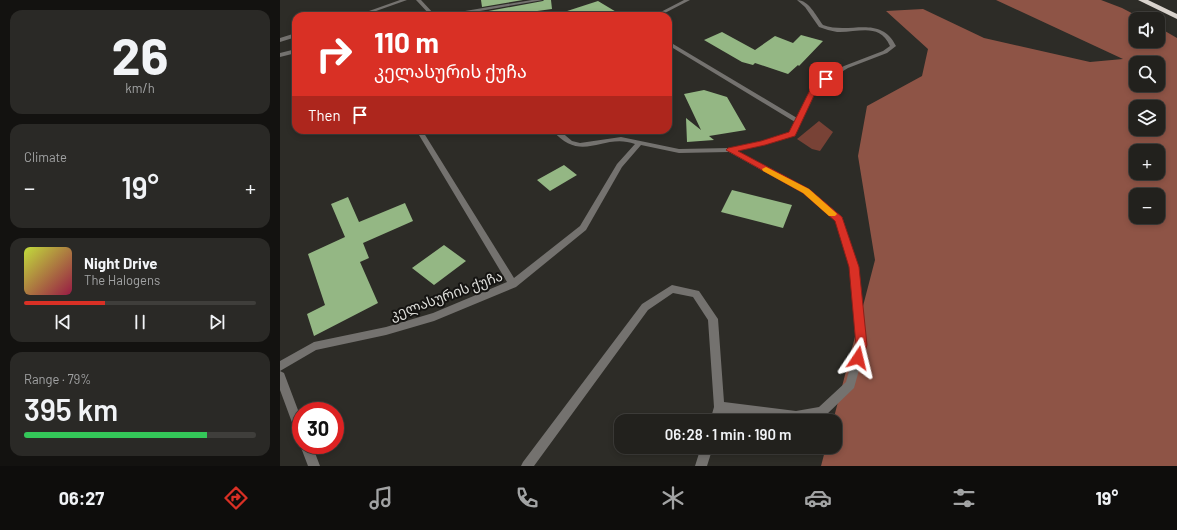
<!DOCTYPE html>
<meta charset="utf-8">
<style>
:root{--surface:#22211d;--page:#2a2926;--text:#f1f3f6;--muted:#a2a3a4;--line:#3f3e3b;--accent:#d93025}
body{margin:0;font-family:Barlow,"Noto Sans Georgian",sans-serif;background:var(--page);color:var(--text);height:100vh;display:flex;flex-direction:column;font-size:15px;white-space:nowrap}
*{box-sizing:border-box;margin:0}
p{font-size:13px;color:var(--muted)}
.icon{flex:none;width:22px;height:22px;fill:none;stroke:currentColor;stroke-width:2;stroke-linecap:round;stroke-linejoin:round}
.map{position:relative;flex:1;overflow:hidden}
.details{display:flex;flex-direction:column;gap:10px;padding:10px;background:#131210;width:280px}
.details>*{flex:none}
.top-card{position:absolute;left:12px;top:12px;width:380px;height:122px;border-radius:12px;box-shadow:0 2px 6px #0003,0 0 0 1px var(--line);background:#d93025;color:#fff;overflow:hidden}
.buttons{position:absolute;left:849px;top:12px;display:grid;gap:8px}
.buttons a{display:grid;place-items:center;width:36px;height:36px;border-radius:8px;background:var(--surface);box-shadow:0 2px 6px #0003,0 0 0 1px var(--line);font-size:20px}
.speed{position:absolute;left:12px;top:402px;display:flex;gap:8px;font-size:20px;font-weight:700;text-align:center}
.speed>*{display:grid;place-content:center;width:52px;height:52px;border-radius:50%;background:var(--surface);box-shadow:0 2px 6px #0003,0 0 0 1px var(--line);line-height:1}
.speed .limit{border:6px solid #d22;background:#fff;color:#111}
.pin{position:absolute;display:grid;place-items:center;width:34px;height:34px;color:#fff;margin:-17px;border-radius:8px;box-shadow:0 2px 6px #0006}
.me{position:absolute;width:44px;margin:-22px;rotate:10deg;stroke-linejoin:round;filter:drop-shadow(0 0 3px #0008)}
.turn{display:flex;align-items:center;gap:14px;height:84px;padding:0 16px;font-size:18px}
.turn .icon{width:52px;height:52px;stroke-width:2.5}
.turn b{display:block;font-size:28px;line-height:34px}
.then{display:flex;align-items:center;height:38px;padding:0 16px;background:#0003;gap:8px;font-size:15px}
.big{font-size:30px;font-weight:600;line-height:1.1}
.details .tile{flex:1;display:flex;flex-direction:column;justify-content:center;gap:6px;min-width:0;padding:0 14px;border-radius:12px;background:var(--page)}
.details .dial{align-items:center;gap:0}
.dial b{font-size:52px;line-height:1}
.song{display:flex;align-items:center;gap:12px}
.cover{width:48px;height:48px;border-radius:6px;background:linear-gradient(135deg,hsl(70 70% 55%),hsl(340 70% 35%))}
.played{height:4px;border-radius:2px;background:linear-gradient(90deg,var(--accent) 35%,var(--line) 35%)}
.keys{display:flex;justify-content:space-around;direction:ltr}
.heat{display:flex;justify-content:space-between;align-items:center;font-size:22px;direction:ltr}
.charge{height:6px;border-radius:3px;background:linear-gradient(90deg,#34c759 79%,var(--line) 0)}
.trip{position:absolute;left:334px;top:414px;width:228px;height:40px;border-radius:12px;background:var(--surface);box-shadow:0 2px 6px #0003,0 0 0 1px var(--line);font-weight:600;line-height:40px;text-align:center}
.tabs{display:flex;height:64px;justify-content:space-around;align-items:center;background:#0e0d0c;color:var(--muted)}
.tabs .icon{width:28px;height:28px}
.tabs .selected{color:var(--accent)}
.tabs b{font-size:18px;color:var(--text)}
main{display:flex;flex:1;min-height:0}
.map>svg:first-child{display:block}
</style>
<main>
<section class="details">
<div class="tile dial"><b>26</b><p>km/h</p></div>
<div class="tile"><p>Climate</p>
<div class="heat"><a>−</a><b class="big">19°</b><a>+</a></div>
</div>
<div class="tile">
<div class="song"><i class="cover"></i><div><b>Night Drive</b><p>The Halogens</p></div></div>
<div class="played"></div>
<div class="keys"><svg class="icon" aria-label="previous" viewBox="0 0 24 24"><path d="M18 5L8 12l10 7zM5 5v14"/></svg><svg class="icon" aria-label="pause" viewBox="0 0 24 24"><path d="M8 5v14M16 5v14"/></svg><svg class="icon" aria-label="next" viewBox="0 0 24 24"><path d="M6 5l10 7-10 7zM19 5v14"/></svg></div>
</div>
<div class="tile"><p>Range · 79%</p><b class="big">395 km</b><div class="charge"></div></div>
</section>
<div class="map">
<svg width="897" height="466" viewBox="0 0 897 466">
<rect width="100%" height="100%" fill="#2d2c27"/>
<!-- green -->
<path fill="#784236" d="M 539,121 L 553,132 L 540,151 L 532,149 L 517,139 Z"/>
<!-- forest -->
<path fill="#8e5446" fill-rule="evenodd" d="M 716,0 L 821,0 L 842,8 L 863,19 L 856,19 L 856,41 L 878,41 L 878,27 L 897,38 L 897,466 L 541,466 L 546,447 L 555,447 L 555,421 L 553,421 L 595,260 L 578,156 L 587,106 L 642,76 L 648,49 L 606,11 L 643,9 L 704,38 L 810,62 L 843,59 ZM 856,63 L 878,63 L 878,85 L 856,85 ZM 856,107 L 878,107 L 878,129 L 856,129 ZM 856,151 L 878,151 L 878,173 L 856,173 ZM 856,195 L 878,195 L 878,217 L 856,217 Z"/>
<!-- building -->
<path fill="#94b784" d="M 201,0 L 243,0 L 202,7 Z
M 264,0 L 271,0 L 272,9 L 235,14 L 236,16 L 203,16 L 203,12 L 263,1 Z
M 318,1 L 343,16 L 282,16 L 281,13 Z
M 442,32 L 475,50 L 495,36 L 513,43 L 521,35 L 543,41 L 519,66 L 518,65 L 508,74 L 475,63 L 473,65 L 462,62 L 424,40 Z
M 424,90 L 447,97 L 466,130 L 429,136 L 434,140 L 407,142 L 406,118 L 421,130 L 404,94 Z
M 284,165 L 297,175 L 270,191 L 257,180 Z
M 452,190 L 512,205 L 503,228 L 441,212 Z
M 68,197 L 79,222 L 125,203 L 133,221 L 83,243 L 89,258 L 80,262 L 98,303 L 34,336 L 27,314 L 45,305 L 28,254 L 65,237 L 51,204 Z
M 164,245 L 186,261 L 154,285 L 132,268 Z"/>
<g fill="none" stroke-linecap="round" stroke-linejoin="round">
<!-- street -->
<path fill="#74726f" fill-rule="evenodd" d="M 120,0 L 127,0 L 82,16 L 75,16 Z
M 136,0 L 141,0 L 154,14 L 167,14 L 252,0 L 263,0 L 171,16 L 151,16 Z
M 404,0 L 410,0 L 379,16 L 373,16 Z
M 517,0 C 529,0 536,16 543,25 C 570,35 600,14 616,46 L 607,53 L 568,68 L 537,87 L 514,135 L 484,145 L 457,151 L 529,189 L 562,217 L 578,267 L 586,345 L 574,388 L 545,416 L 513,421 L 443,413 L 440,421 L 430,421 L 434,407 L 428,320 L 413,297 L 393,293 L 368,310 L 254,466 L 241,466 L 243,462 L 362,304 L 392,285 L 419,291 L 438,319 L 444,402 L 516,411 L 539,407 L 566,382 L 576,345 L 570,267 L 556,220 L 523,193 L 449,152 L 399,153 L 361,145 L 342,167 L 306,230 L 236,287 L 154,321 L 106,335 L 36,350 L 0,371 L 0,361 L 34,342 L 106,327 L 153,313 L 227,282 L 136,130 L 142,130 L 234,278 L 300,226 L 337,164 L 355,144 C 323,132 302,165 272,130 L 279,130 L 292,141 L 300,143 L 341,137 L 399,149 L 450,148 L 481,141 L 509,133 L 515,122 L 388,45 L 388,41 L 517,118 L 533,85 L 564,66 L 603,51 L 610,46 C 599,22 578,33 557,32 C 551,31 545,29 539,27 L 525,7 Z
M 16,33 L 16,37 L 0,42 L 0,38 Z
M 16,49 L 16,53 L 0,57 L 0,53 Z
M 0,371 L 4,373 L 21,418 L 21,437 L 17,436 L 0,390 Z
M 21,444 L 21,445 L 32,445 L 40,466 L 28,466 L 20,445 Z
M 421,447 L 433,447 L 427,466 L 415,466 Z"/>
<!-- highway -->
<path fill="#d9d3cd" fill-rule="evenodd" d="M 858,0 L 868,0 L 897,14 L 897,19 Z"/>
</g>
<!-- route -->
<path fill="#d93025" stroke="#8d1f18" d="M 546,77 L 549,79 L 538,87 L 515,136 L 485,145 L 458,151 L 529,189 L 562,217 L 579,267 L 587,345 L 581,362 L 578,363 L 574,362 L 572,358 L 576,345 L 569,267 L 555,221 L 523,193 L 446,150 L 448,148 L 481,141 L 509,132 L 532,86 Z"/>
<!-- slow -->
<path fill="#f59e0b" d="M 486,167 L 529,189 L 555,212 L 557,214 L 555,216 L 549,216 L 523,193 L 483,171 L 482,169 Z"/>
<g text-anchor="middle" dominant-baseline="central" stroke-width="4" stroke-linejoin="round" paint-order="stroke">
<!-- street labels -->
<g font-size="14" fill="#dededa" stroke="#151412">
<text transform="translate(166 295) rotate(-20)">კელასურის ქუჩა</text>
</g>
</g>
</svg>
<div class="buttons">
<a><svg class="icon" aria-label="sound" viewBox="0 0 24 24"><path d="M4 9h4l5-4v14l-5-4H4zM17 9q2 3 0 6"/></svg></a>
<a><svg class="icon" aria-label="search" viewBox="0 0 24 24"><circle cx="10" cy="10" r="6"/><path d="M15 15l6 6"/></svg></a>
<a><svg class="icon" aria-label="layers" viewBox="0 0 24 24"><path d="M12 4l9 5-9 5-9-5zM3 14l9 5 9-5"/></svg></a>
<a>+</a>
<a>−</a>
</div>
<div class="speed"><div class="limit">30</div></div>
<div class="pin" style="left:546px;top:79px;background:#d93025"><svg class="icon" aria-label="arrive" viewBox="0 0 24 24"><path d="M6 21V4h12l-3 4 3 4H6"/></svg></div>
<svg class="me" style="left:578px;top:358px" viewBox="-20 -20 40 40"><path d="M0-17L14 15 0 8-14 15z" fill="#d93025" stroke="#fff" stroke-width="4"/></svg>
<div class="trip">06:28 · 1 min · 190 m</div>
<div class="top-card">
<div class="turn"><svg class="icon" aria-label="right" viewBox="0 0 24 24"><path d="M7 20v-9h11M14 6l5 5-5 5"/></svg><div><b>110 m</b>კელასურის ქუჩა</div></div>
<div class="then">Then<svg class="icon" aria-label="arrive" viewBox="0 0 24 24"><path d="M6 21V4h12l-3 4 3 4H6"/></svg></div>
</div>
</div>
</main>
<nav class="tabs">
<b>06:27</b>
<svg class="icon selected" aria-label="directions" viewBox="0 0 24 24"><path d="M12 3l9 9-9 9-9-9zM9 14v-3h6M13 9l2 2-2 2"/></svg>
<svg class="icon" aria-label="music" viewBox="0 0 24 24"><path d="M9 18V5l10-2v13"/><circle cx="6" cy="18" r="3"/><circle cx="16" cy="16" r="3"/></svg>
<svg class="icon" aria-label="phone" viewBox="0 0 24 24"><path d="M5 4h4l2 5-3 2q2 4 5 5l2-3 5 2v4C11 20 4 13 5 4z"/></svg>
<svg class="icon" aria-label="climate" viewBox="0 0 24 24"><path d="M12 3v18M4 7l16 10M4 17L20 7"/></svg>
<svg class="icon" aria-label="car" viewBox="0 0 24 24"><path d="M5 17H2v-5l4-1 3-4h7l3 4 3 1v5h-3M9 17h6M6 11h13"/><circle cx="7" cy="17" r="2"/><circle cx="17" cy="17" r="2"/></svg>
<svg class="icon" aria-label="filters" viewBox="0 0 24 24"><path d="M4 7h16M4 17h16"/><circle cx="9" cy="7" r="2"/><circle cx="15" cy="17" r="2"/></svg>
<b>19°</b>
</nav>
